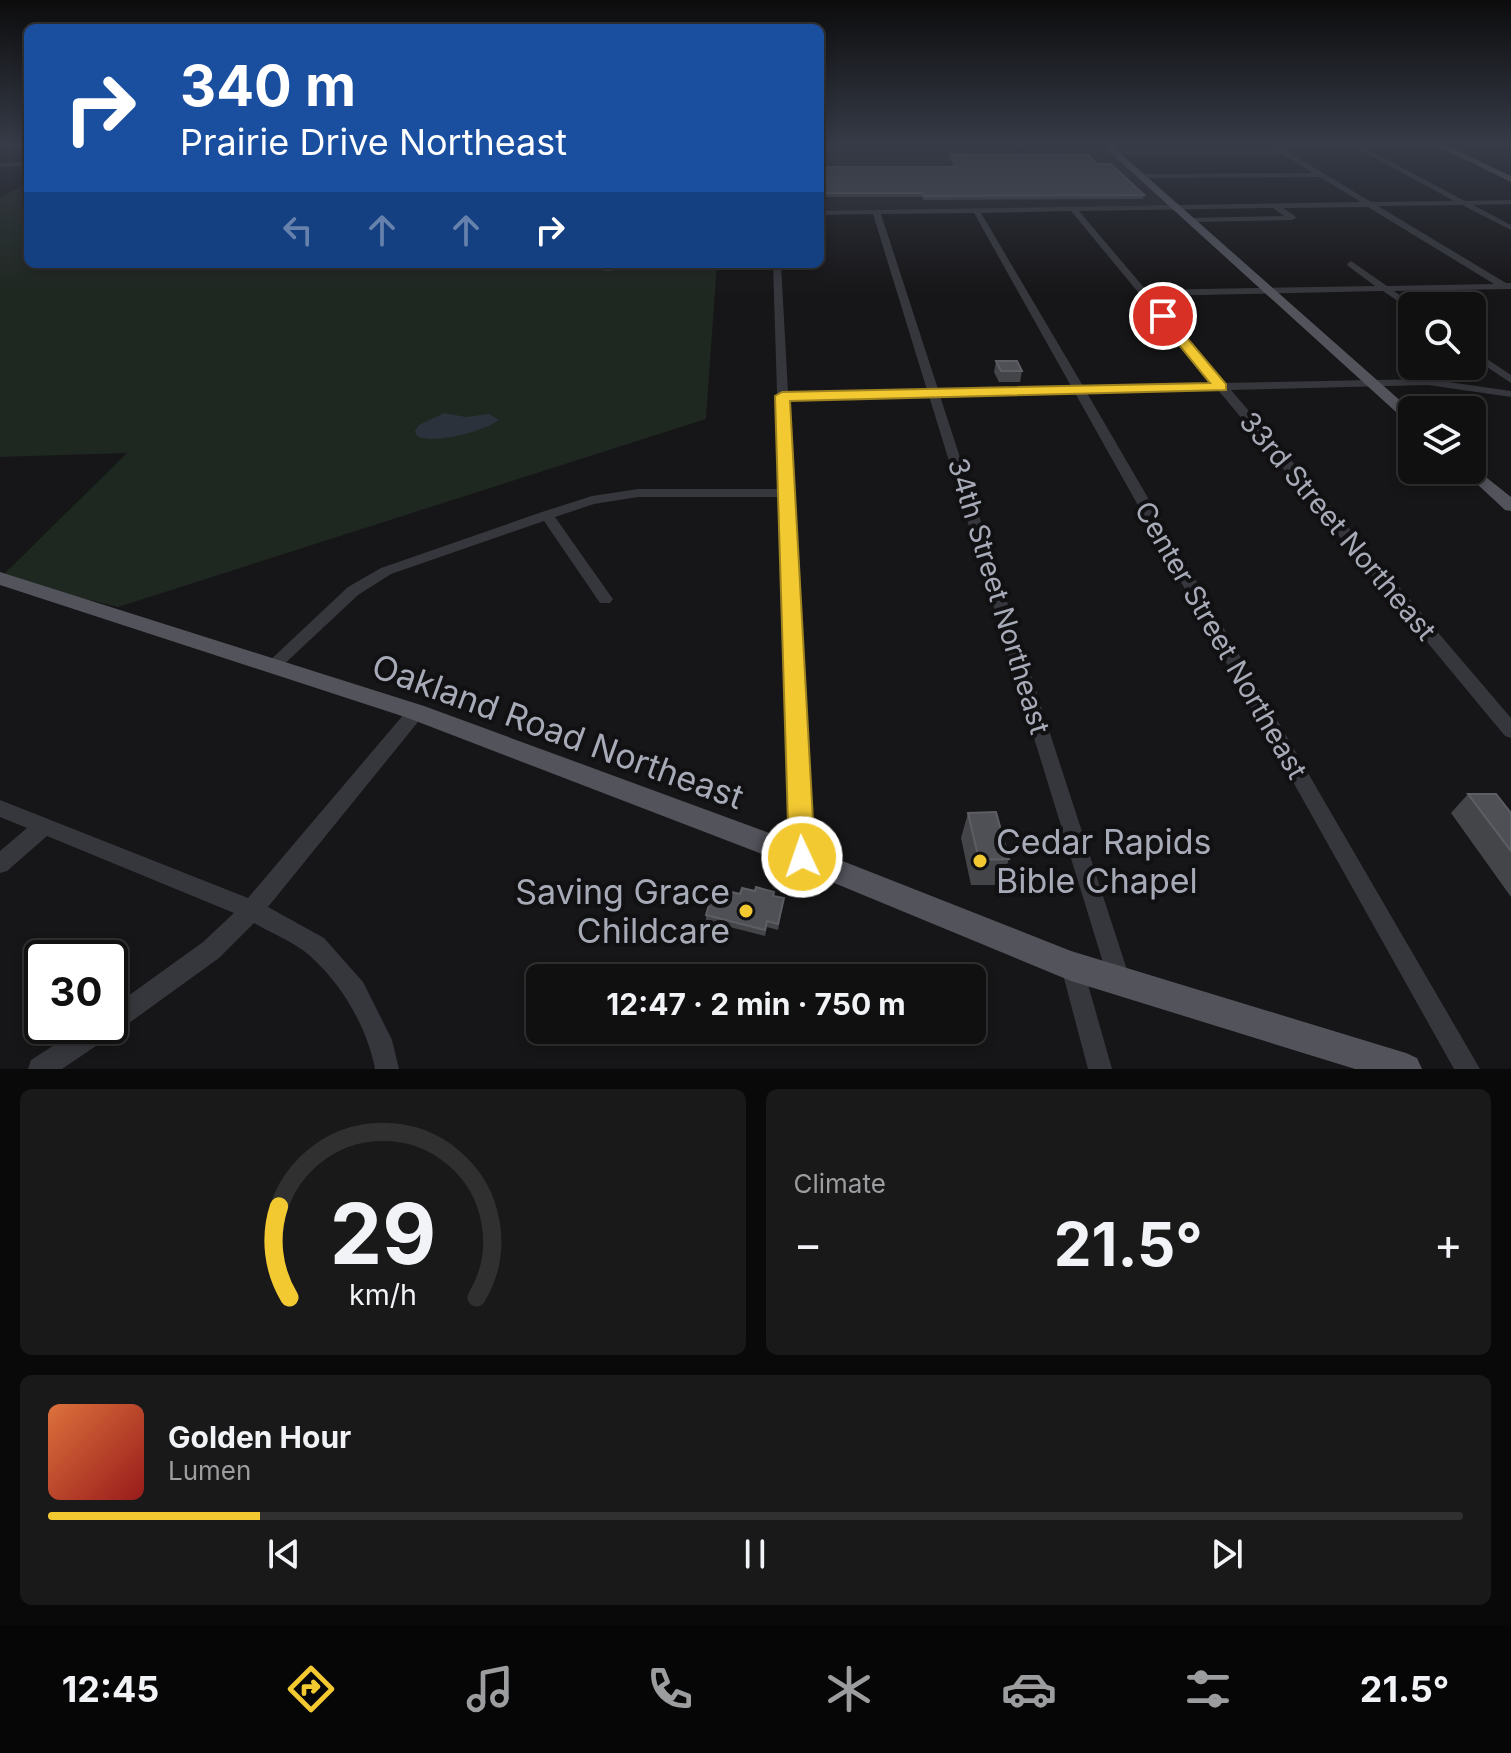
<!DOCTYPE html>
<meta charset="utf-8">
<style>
:root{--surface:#101011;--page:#19191a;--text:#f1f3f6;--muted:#9c9d9f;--line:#303031;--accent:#f3c932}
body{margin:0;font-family:Inter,sans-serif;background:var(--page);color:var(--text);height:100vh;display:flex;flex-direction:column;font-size:30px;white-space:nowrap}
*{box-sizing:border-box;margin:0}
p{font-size:26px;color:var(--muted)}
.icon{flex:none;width:44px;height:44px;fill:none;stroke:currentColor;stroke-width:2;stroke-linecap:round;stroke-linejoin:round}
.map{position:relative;height:1069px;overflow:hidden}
.panel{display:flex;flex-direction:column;gap:20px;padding:20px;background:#090909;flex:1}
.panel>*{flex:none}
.banner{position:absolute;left:24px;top:24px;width:800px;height:244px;border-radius:12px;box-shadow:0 4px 12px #0003,0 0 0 2px var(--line);background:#1a4fa0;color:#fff;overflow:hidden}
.tools{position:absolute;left:1398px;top:292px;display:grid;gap:16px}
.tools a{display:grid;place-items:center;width:88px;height:88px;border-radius:12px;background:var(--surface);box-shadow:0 4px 12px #0003,0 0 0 2px var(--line);font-size:40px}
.speed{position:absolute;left:24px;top:940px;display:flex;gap:16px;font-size:40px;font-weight:700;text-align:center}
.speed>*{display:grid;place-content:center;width:104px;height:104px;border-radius:50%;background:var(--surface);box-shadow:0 4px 12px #0003,0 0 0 2px var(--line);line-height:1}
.speed .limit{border:4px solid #111;border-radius:12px;background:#fff;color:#111}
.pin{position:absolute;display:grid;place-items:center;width:68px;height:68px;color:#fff;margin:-34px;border:4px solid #fff;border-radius:50%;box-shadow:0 2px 8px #0007}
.me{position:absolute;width:88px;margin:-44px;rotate:357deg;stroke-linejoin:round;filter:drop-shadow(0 0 6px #0008)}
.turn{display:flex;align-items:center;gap:28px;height:168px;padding:0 24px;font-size:36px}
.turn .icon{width:104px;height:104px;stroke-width:2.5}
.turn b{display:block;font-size:56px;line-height:68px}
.lanes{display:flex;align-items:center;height:76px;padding:0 24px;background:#0003;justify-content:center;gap:40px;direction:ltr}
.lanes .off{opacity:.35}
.big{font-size:60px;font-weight:700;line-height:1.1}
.panel .widget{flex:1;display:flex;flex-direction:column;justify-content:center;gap:12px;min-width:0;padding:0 28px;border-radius:12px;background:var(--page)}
.panel .dial{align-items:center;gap:0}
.dial svg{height:208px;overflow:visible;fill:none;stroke:var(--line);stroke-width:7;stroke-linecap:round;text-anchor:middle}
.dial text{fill:var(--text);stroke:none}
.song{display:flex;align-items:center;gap:24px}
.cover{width:96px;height:96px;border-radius:12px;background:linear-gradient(135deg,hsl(20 70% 55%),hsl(0 70% 35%))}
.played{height:8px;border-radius:4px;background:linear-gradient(90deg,var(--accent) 15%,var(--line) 15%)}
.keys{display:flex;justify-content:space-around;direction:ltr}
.heat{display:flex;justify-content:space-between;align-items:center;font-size:44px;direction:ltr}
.panel .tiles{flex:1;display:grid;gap:20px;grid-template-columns:1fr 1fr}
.widget:last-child{grid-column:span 2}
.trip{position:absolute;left:526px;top:964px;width:460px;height:80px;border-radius:12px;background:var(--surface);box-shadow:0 4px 12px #0003,0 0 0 2px var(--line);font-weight:700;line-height:80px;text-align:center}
.tab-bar{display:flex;height:128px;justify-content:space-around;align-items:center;background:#060607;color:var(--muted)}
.tab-bar .icon{width:56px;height:56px}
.tab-bar .current{color:var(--accent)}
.tab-bar b{font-size:36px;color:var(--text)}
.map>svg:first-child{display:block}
</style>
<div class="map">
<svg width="1511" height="1069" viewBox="0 0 1511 1069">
<rect width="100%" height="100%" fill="#161517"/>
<!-- built -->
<path fill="#222124" d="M 820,145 L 1106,145 L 1176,207 L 820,213 Z"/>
<!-- green -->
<path fill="#1f2721" d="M 28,184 L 28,264 L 717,264 L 706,419 L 118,607 L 0,578 L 127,453 L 0,457 L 0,197 Z"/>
<!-- water -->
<path fill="#2b323b" d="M 444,413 L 466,417 L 489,414 L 499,420 C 485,431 432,445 417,436 L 415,431 L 419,425 Z"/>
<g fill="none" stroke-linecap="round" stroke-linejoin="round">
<!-- minor -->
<path fill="#36373c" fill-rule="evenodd" d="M 1269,145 L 1277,145 L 1371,202 L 1454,201 L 1351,145 L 1359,145 L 1465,201 L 1511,200 L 1511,204 L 1473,205 L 1511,225 L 1511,230 L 1462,205 L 1378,206 L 1506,283 L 1511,283 L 1511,289 L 1394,291 L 1415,306 L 1412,306 L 1412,311 L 1383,291 L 1151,296 L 1225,383 L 1428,379 L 1511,391 L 1511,397 L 1428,385 L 1231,390 L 1511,718 L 1511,738 L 1505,736 L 1218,390 L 1087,393 L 1480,1069 L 1454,1069 L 1075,393 L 940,396 L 1131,982 L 1128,990 L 1120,993 L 1112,990 L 1109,982 L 929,396 L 788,399 L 812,857 L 809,864 L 802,866 L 795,864 L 792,857 L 780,497 L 638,497 L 594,504 L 555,517 L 610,595 L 613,599 L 610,603 L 600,603 L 544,521 L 391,574 L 358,595 L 279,669 L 273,671 L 267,669 L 265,665 L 348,587 L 381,568 L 542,512 L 592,496 L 638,489 L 780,489 L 773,264 L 781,264 L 788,392 L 927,390 L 873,214 L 820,215 L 820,211 L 1361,202 L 1320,177 L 1140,178 L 1137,176 L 1140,174 L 1313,173 L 1282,154 L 1114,154 L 1111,152 L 1114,150 L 1276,150 ZM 1368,207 L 1494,284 L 1387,286 L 1351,261 L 1347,264 L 1348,266 L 1375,286 L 1146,290 L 1079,211 L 1273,208 L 1284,216 L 1188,218 L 1187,220 L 1191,222 L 1292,220 L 1296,218 L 1295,216 L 1283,208 ZM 1071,211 L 1213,383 L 1083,386 L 981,213 ZM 974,213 L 1071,386 L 938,389 L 881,214 Z
M 28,162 L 28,166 L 0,167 L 0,163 Z
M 610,264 L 620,264 L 611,271 L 605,271 L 605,267 Z
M 1472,349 L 1511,375 L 1511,383 L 1472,357 Z
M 416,705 L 422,707 L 425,712 L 422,717 L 268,907 L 324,938 L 363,982 L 392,1040 L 399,1069 L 375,1069 C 367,1027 342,984 309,955 C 294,942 271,933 254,923 L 219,958 L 118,1031 L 62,1069 L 28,1069 L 31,1060 L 84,1026 L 110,1026 L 110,1009 L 203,942 L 234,913 L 47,836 L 7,871 L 0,873 L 0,851 L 27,828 L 0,817 L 0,800 L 248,898 L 410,707 Z
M 1072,956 L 1080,959 L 1083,967 L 1112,1069 L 1088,1069 L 1061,967 L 1064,959 Z"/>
<!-- major -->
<path fill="#52535b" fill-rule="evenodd" d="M 1102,145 L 1111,145 L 1412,411 L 1412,424 L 1407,422 Z
M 1435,145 L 1446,145 L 1511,176 L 1511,182 Z
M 1472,466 L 1511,497 L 1511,511 L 1505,510 L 1462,470 L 1472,470 Z
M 0,572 L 424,706 L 802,845 L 1071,951 L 1406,1053 L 1417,1058 L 1422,1069 L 1355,1069 L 1071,981 L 793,866 L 408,718 L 0,585 Z"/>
</g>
<!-- wall -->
<path fill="#444549" d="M 950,154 L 1098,164 L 1144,195 L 1143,199 L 923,200 L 922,197 L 820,197 L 820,167 L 954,167 L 949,158 Z
M 996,361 L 1022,371 L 1020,382 L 999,382 L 994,372 Z
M 1468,794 L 1511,813 L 1511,897 L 1451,813 Z
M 968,813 L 1009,859 L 1000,885 L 971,885 L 961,838 Z
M 755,891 L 774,892 L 774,896 L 784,898 L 778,930 L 767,927 L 765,936 L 706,921 L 706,915 L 740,894 Z"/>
<!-- building -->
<path fill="#4f5055" stroke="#5d5e64" stroke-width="2" d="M 950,154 L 1088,155 L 1098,164 L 1111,164 L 1144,195 L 924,196 L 922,193 L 820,193 L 820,167 L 957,167 Z
M 996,361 L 1017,361 L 1022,371 L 1001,371 Z
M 1468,794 L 1496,794 L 1511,813 L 1511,851 Z
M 996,812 L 1009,859 L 979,860 L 968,813 Z
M 756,887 L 774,892 L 773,896 L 784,898 L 778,924 L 767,921 L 765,930 L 706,915 L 714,888 L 740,894 L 742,888 L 755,891 Z"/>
<!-- sky -->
<linearGradient id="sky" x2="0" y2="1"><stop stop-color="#0c0c0d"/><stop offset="0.49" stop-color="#363b47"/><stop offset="1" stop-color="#363b47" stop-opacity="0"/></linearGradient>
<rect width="1511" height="295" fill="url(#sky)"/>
<!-- route -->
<path fill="#f3c932" stroke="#9e8320" stroke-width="2" d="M 1158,314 L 1167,314 L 1226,384 L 1226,390 L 790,401 L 815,857 L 811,866 L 802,870 L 793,866 L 789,857 L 775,396 L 782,392 L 1210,383 L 1158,319 Z"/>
<!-- markers -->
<g fill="#f3c932" stroke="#111012" stroke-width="3">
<circle cx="980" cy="861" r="8"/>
<circle cx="746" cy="911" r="8"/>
</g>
<g text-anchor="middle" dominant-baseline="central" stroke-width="8" stroke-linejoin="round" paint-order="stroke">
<!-- street labels -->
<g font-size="28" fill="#a7aab7" stroke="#111012">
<text transform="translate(1338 526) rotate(50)">33rd Street Northeast</text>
<text transform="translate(999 596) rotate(73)">34th Street Northeast</text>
<text transform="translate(1221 640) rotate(60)">Center Street Northeast</text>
</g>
<!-- near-street labels -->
<g font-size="34" fill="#a7aab7" stroke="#111012">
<text transform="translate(558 731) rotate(20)">Oakland Road Northeast</text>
</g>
<!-- near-poi labels -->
<g font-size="34" fill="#a7aab7" stroke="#111012" text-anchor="start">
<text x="996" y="841">Cedar Rapids<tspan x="996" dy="39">Bible Chapel</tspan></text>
<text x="730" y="891" text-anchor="end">Saving Grace<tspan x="730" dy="39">Childcare</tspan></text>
</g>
</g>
</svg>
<div class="tools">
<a><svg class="icon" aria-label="search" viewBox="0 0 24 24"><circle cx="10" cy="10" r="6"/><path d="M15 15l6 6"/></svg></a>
<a><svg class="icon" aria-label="layers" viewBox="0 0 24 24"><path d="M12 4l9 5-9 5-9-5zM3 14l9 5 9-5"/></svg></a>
</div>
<div class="speed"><div class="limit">30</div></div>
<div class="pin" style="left:1163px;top:316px;background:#d93025"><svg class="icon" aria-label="arrive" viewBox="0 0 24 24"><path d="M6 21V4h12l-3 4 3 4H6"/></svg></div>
<svg class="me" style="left:802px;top:857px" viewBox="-20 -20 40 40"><circle r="17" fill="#f3c932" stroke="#fff" stroke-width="3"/><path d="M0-11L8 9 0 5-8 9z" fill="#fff"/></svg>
<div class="trip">12:47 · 2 min · 750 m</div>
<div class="banner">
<div class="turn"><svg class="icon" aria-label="right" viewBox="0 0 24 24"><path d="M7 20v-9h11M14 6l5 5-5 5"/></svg><div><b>340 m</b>Prairie Drive Northeast</div></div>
<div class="lanes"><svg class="icon off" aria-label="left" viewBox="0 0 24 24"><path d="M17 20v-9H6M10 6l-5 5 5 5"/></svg><svg class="icon off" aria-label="ahead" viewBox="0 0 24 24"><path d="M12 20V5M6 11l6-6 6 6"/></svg><svg class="icon off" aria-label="ahead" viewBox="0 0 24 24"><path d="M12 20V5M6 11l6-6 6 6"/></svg><svg class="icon" aria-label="right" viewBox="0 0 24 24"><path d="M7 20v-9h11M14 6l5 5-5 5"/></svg></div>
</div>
</div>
<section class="panel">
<div class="tiles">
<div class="widget dial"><svg viewBox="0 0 100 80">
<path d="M14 69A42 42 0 1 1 86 69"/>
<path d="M14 69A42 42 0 0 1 10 34" stroke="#f3c932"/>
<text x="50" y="56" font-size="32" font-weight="700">29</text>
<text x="50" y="72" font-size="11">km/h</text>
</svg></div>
<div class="widget"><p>Climate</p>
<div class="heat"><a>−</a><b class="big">21.5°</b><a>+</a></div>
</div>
<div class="widget">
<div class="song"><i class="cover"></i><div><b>Golden Hour</b><p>Lumen</p></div></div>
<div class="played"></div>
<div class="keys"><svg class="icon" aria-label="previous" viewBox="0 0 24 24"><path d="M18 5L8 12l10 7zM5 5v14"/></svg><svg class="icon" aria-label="pause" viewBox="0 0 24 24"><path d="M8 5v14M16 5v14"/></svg><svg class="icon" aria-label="next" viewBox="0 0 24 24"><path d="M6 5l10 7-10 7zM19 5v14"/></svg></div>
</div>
</div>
</section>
<nav class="tab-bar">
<b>12:45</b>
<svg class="icon current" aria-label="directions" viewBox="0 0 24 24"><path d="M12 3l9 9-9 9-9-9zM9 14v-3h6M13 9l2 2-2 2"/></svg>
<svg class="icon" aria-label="music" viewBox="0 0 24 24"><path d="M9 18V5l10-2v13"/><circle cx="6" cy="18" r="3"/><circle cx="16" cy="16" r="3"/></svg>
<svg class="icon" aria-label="phone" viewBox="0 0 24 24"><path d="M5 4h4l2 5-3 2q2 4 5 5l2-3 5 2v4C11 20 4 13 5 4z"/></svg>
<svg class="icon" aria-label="climate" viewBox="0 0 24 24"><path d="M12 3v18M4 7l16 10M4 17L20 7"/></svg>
<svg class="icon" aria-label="car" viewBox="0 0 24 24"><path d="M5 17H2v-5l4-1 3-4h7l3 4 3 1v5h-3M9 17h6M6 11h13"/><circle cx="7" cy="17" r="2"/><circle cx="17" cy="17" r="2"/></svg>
<svg class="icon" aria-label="filters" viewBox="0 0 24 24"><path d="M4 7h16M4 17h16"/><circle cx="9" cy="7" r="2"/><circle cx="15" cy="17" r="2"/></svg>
<b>21.5°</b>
</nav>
